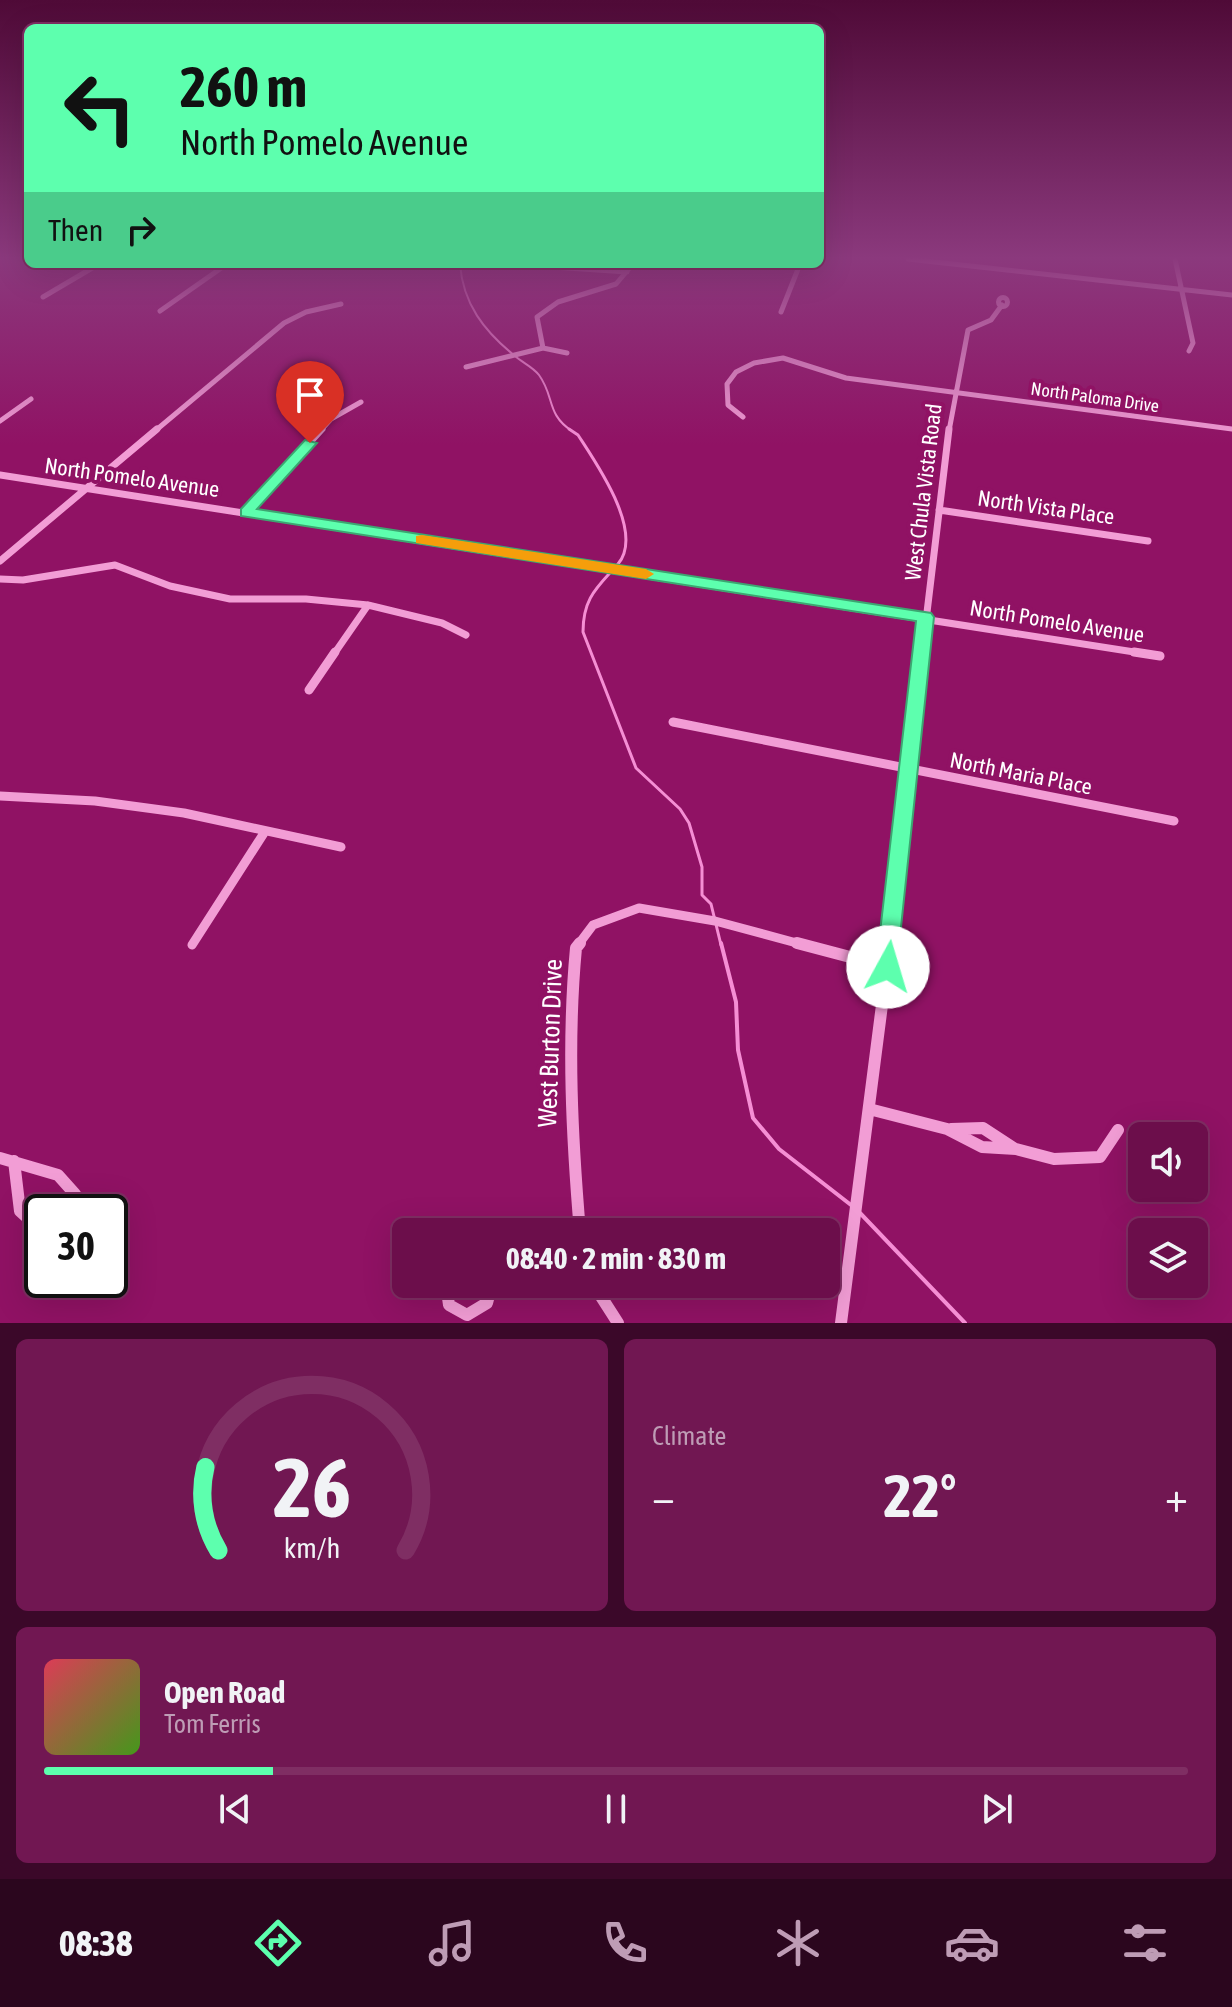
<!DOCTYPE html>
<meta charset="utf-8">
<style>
:root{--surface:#6c0e4b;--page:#711752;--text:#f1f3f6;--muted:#be9cb5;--line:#7f2e63;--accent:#5dffae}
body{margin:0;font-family:"Asap Condensed",sans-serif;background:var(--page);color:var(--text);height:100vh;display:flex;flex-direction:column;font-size:30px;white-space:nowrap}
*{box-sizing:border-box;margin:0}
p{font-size:26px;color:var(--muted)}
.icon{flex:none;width:44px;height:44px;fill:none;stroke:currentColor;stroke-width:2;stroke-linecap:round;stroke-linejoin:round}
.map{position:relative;height:1323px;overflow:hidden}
.panel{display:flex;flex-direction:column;gap:16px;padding:16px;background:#3b0829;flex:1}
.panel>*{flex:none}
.top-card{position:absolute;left:24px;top:24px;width:800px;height:244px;border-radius:12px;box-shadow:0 8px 32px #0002,0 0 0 2px var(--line);background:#5dffae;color:#111;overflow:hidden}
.fabs{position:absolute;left:1128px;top:1122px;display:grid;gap:16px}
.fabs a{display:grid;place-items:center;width:80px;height:80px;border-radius:12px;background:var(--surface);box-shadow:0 8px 32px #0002,0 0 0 2px var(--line);font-size:40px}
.speed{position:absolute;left:24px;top:1194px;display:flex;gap:16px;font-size:40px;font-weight:700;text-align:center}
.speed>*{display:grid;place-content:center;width:104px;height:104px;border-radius:50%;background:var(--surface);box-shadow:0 8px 32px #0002,0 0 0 2px var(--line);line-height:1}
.speed .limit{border:4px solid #111;border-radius:12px;background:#fff;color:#111}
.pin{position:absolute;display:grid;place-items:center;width:68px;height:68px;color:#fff;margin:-82px -34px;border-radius:50% 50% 50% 0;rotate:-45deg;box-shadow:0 0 8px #0007}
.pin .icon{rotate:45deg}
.me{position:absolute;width:88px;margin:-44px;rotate:6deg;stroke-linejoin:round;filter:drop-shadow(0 0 6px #0008)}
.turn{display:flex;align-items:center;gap:28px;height:168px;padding:0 24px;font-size:36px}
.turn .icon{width:104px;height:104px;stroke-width:2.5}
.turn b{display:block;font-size:56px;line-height:68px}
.then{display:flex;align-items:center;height:76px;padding:0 24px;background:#0003;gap:16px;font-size:30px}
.big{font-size:60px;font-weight:700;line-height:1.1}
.panel .tile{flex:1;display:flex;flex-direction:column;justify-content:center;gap:12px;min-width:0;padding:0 28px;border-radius:12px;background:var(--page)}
.panel .dial{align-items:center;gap:0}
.dial svg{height:208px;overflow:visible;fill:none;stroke:var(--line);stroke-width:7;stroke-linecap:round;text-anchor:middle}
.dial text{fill:var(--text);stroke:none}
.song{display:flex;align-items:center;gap:24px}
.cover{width:96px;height:96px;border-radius:12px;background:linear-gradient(135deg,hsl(350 70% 55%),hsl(100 70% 35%))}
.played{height:8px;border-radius:4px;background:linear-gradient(90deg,var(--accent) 20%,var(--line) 20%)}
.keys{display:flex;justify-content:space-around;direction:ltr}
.heat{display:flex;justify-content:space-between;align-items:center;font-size:44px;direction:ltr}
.panel .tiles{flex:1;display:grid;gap:16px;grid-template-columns:1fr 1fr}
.tile:last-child{grid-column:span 2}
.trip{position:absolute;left:392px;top:1218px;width:448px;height:80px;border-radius:12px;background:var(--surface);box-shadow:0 8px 32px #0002,0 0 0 2px var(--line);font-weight:700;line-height:80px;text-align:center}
.menu{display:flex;height:128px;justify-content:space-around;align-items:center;background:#2b061e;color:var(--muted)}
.menu .icon{width:56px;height:56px}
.menu .on{color:var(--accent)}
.menu b{font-size:36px;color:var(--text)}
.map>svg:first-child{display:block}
</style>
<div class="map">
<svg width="1232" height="1323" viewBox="0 0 1232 1323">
<rect width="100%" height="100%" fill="#901264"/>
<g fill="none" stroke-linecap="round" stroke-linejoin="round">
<!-- stream-far2 -->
<path stroke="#f58ed4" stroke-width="2" d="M 460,264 C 463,304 484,331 515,356 C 523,363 533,367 539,375 C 555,397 546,414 572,431"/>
<!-- stream-far1 -->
<path stroke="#f58ed4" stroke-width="3" d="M 569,429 L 578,435 C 596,463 645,532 618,564 C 598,587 583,597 583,632 L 636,768 L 680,809 L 689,823 L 702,867 L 702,895 L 711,904 L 721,945"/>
<!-- stream -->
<path stroke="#f58ed4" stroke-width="4" d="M 721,943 L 736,1002 L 738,1050 L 753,1118 L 779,1149 L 851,1205
M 860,1213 L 965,1323"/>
<!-- minor-far3 -->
<path stroke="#f29dd5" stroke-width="5" d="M 908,259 L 1232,295
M 1175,259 L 1193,343 L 1189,351
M 538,266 L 627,272
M 43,297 L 99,264
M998.5 302a4.5 4.5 0 1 1 9 0a4.5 4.5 0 1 1-9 0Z
M 160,311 L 227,264
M 781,312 L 800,264
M 567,353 L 543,348 L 537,317 L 558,302 L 616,284 L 633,264
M 466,367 L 543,348
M 743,417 L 728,405 L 727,384 L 736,372 L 754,363 L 783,358 L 846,378 L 1232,429
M 0,421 L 31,399
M 155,431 L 284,323 L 306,312 L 341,304
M 320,431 L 331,419 L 361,402
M 949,431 L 968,330 L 991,320 L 1002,305"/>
<!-- minor-far2 -->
<path stroke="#f29dd5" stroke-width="7" d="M 0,475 L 1147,654
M 939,510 L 1148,541
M 246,512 L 322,429
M 0,561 L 157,429
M 0,579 L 23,580 L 115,565 L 170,586 L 230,599 L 306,599 L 368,605 L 442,623 L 466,635
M 334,654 L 368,605
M 922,654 L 949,429"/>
<!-- minor-far1 -->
<path stroke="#f29dd5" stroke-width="9" d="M 1134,652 L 1160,656
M 309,690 L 335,652
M 673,722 L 1174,821
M 0,796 L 95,801 L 184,813 L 341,847
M 192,945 L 264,833
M 578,945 L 593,925 L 639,908 L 715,921 L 804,945
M 890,945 L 922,652"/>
<!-- minor -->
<path stroke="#f29dd5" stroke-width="12" d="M 580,943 L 576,948 C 567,1043 572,1137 580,1232
M 797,943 L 888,967
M 869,1109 L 947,1129 L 982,1147 L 1016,1149 L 1054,1159 L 1100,1157 L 1118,1130
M 951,1129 L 983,1128 L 1015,1149
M 0,1158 L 58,1175 L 75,1194 L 69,1212
M 14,1161 L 20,1211 L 42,1231
M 446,1284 L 449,1305 L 467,1315 L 487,1303 L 492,1284
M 593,1284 L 618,1323
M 841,1323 L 890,943"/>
</g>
<!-- sky -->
<linearGradient id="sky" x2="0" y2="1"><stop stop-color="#4f0a37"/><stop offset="0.58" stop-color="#8b397d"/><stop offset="1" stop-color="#8b397d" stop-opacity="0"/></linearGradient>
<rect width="1232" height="445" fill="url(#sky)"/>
<!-- route -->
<path fill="#5dffae" stroke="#3ca671" stroke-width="2" d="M 305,440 L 317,443 L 257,509 L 931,613 L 934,617 L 896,974 L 888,977 L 879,974 L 876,967 L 916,621 L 241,516 L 241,509 Z"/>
<!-- slow -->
<path fill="#f59e0b" d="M 422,535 L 646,569 L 654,574 L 646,579 L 416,543 L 416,536 Z"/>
<g text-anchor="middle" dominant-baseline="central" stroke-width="8" stroke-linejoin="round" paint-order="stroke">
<!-- far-street labels -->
<g font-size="18" fill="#fff" stroke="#901264">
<text transform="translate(1095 397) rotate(8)">North Paloma Drive</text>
</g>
<!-- street labels -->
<g font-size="22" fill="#fff" stroke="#901264">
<text transform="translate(132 477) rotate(8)">North Pomelo Avenue</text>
<text transform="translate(923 492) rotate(-83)">West Chula Vista Road</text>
<text transform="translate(1046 507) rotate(8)">North Vista Place</text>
<text transform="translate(1057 621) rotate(9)">North Pomelo Avenue</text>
<text transform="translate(1021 773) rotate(11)">North Maria Place</text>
</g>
<!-- near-street labels -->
<g font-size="26" fill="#fff" stroke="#901264">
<text transform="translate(550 1043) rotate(-88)">West Burton Drive</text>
</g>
</g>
</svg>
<div class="fabs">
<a><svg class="icon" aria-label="sound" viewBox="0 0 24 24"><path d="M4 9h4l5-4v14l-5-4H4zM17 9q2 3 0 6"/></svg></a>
<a><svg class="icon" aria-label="layers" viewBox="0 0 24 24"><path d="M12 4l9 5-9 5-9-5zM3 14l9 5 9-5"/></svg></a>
</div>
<div class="speed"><div class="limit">30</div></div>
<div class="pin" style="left:310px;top:443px;background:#d93025"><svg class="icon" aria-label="arrive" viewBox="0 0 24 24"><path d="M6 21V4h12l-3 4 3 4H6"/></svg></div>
<svg class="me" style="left:888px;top:967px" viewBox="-20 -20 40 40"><circle r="19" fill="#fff"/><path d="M0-13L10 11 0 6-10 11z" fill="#5dffae"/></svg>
<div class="trip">08:40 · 2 min · 830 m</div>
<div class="top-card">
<div class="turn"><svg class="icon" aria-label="left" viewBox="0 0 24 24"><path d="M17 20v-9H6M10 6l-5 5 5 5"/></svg><div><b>260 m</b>North Pomelo Avenue</div></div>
<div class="then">Then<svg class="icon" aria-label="right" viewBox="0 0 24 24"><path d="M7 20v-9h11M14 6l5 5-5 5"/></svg></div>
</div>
</div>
<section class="panel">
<div class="tiles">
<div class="tile dial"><svg viewBox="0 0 100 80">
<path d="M14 69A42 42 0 1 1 86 69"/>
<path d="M14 69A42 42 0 0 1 9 37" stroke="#5dffae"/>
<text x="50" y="56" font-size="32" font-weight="700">26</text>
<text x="50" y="72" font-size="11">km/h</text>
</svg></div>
<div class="tile"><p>Climate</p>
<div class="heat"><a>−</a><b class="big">22°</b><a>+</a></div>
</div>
<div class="tile">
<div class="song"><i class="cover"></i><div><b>Open Road</b><p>Tom Ferris</p></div></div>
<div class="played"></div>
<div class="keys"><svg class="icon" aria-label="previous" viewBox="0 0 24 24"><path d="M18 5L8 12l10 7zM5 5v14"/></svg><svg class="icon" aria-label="pause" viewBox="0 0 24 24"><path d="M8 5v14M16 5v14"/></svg><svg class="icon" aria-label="next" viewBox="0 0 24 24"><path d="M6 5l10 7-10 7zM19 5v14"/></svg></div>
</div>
</div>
</section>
<nav class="menu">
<b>08:38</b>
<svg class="icon on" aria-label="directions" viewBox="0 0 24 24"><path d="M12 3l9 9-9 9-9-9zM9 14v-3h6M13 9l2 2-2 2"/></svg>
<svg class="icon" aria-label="music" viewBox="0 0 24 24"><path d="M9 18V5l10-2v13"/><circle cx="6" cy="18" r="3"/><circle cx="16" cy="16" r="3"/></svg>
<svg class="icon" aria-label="phone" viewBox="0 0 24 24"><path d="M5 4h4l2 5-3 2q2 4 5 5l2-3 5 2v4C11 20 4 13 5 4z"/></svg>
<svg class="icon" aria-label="climate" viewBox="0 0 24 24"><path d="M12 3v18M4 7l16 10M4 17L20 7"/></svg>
<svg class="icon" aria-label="car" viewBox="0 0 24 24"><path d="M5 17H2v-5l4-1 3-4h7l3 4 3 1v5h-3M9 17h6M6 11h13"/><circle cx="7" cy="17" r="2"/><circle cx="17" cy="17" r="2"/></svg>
<svg class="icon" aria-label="filters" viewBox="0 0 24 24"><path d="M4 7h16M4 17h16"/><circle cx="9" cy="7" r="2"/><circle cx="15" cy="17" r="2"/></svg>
</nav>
